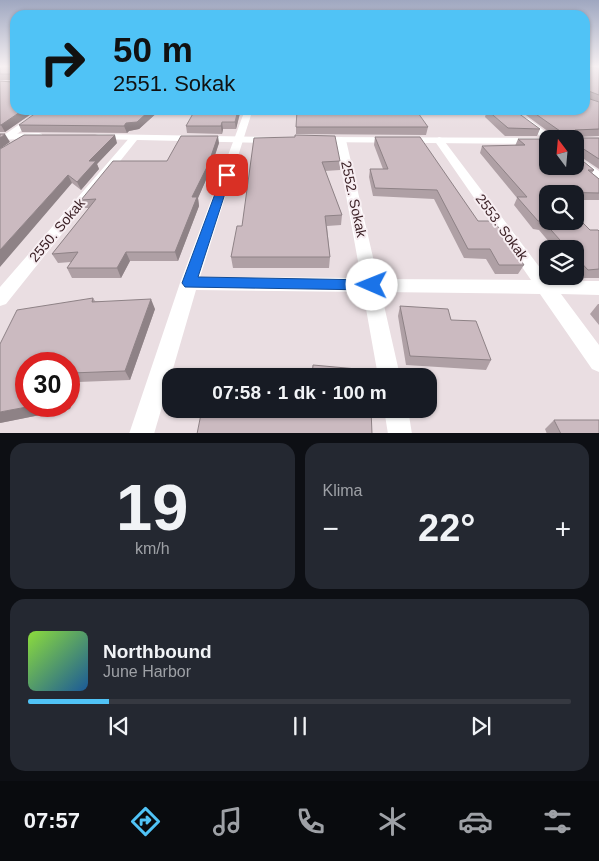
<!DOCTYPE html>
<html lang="tr">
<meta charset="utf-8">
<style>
:root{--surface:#171b24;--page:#242831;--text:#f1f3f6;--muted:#9ea1a6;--line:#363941;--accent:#50c3f6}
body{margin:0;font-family:Arial,sans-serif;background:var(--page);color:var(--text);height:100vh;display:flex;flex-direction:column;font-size:19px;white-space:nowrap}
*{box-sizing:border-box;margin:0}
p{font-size:16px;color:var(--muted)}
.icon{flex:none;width:28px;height:28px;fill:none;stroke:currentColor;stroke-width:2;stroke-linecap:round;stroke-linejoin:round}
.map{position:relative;height:433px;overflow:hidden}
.details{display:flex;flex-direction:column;gap:10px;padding:10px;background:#0d0f14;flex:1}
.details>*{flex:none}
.banner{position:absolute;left:10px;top:10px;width:580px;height:105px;border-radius:15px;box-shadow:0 1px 4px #0004;background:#50c3f6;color:#111;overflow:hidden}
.needle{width:32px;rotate:344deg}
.controls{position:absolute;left:539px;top:130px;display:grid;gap:10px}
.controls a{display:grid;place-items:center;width:45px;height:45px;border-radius:10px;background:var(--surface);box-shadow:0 1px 4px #0004;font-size:25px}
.speed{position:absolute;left:15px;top:352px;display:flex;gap:10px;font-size:25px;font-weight:700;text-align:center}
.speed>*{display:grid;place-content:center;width:65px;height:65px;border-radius:50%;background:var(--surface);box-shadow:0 1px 4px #0004;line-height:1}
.speed .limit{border:8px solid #d22;background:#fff;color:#111}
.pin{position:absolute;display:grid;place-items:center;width:42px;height:42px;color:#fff;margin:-21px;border-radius:10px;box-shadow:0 2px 8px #0006}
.me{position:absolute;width:55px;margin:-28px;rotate:271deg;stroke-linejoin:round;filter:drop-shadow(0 0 4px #0008)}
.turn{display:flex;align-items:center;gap:18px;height:105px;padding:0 20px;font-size:22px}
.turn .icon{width:65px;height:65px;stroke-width:2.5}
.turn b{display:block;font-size:35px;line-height:42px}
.big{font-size:38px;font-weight:700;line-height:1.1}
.details .tile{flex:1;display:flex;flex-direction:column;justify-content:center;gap:8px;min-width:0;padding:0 18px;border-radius:15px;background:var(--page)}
.details .dial{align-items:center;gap:0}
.dial b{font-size:65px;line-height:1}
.song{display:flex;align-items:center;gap:15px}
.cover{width:60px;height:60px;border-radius:8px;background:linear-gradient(135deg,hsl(90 70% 55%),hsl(210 70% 35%))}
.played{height:5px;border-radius:2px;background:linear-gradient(90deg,var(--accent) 15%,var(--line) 15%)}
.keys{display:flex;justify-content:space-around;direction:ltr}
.heat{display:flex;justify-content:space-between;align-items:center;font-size:28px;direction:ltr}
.details .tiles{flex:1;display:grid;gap:10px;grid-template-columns:1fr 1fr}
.tile:last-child{grid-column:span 2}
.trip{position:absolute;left:162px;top:368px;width:275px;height:50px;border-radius:15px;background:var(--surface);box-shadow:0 1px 4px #0004;font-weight:700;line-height:50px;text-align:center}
.tabs{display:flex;height:80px;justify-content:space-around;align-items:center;background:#090b0e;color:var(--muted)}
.tabs .icon{width:35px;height:35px}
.tabs .on{color:var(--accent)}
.tabs b{font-size:22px;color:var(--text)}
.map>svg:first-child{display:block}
</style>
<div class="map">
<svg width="599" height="434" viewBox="0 0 599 434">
<rect width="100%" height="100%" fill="#eadee2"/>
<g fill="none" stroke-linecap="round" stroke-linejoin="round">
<!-- minor -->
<path fill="#fff" fill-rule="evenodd" d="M 40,110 L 50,110 L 10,139 L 4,139 L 4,135 Z
M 245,110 L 317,110 L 319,112 L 315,115 L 251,115 L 200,277 L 361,278 L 336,140 L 341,137 L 346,140 L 378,279 L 531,280 L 434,140 L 439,137 L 442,138 L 550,281 L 599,281 L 599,295 L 561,294 L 599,345 L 599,372 L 592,369 L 540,294 L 381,292 L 400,376 L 378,376 L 363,292 L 196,290 L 154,434 L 129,434 L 180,283 Z
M 397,110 L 507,110 L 509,112 L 505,115 L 399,115 L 395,112 Z
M 526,118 L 529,119 L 555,139 L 548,139 L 547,141 L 523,123 L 522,121 Z
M 134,135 L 139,138 L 137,140 L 6,304 L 0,306 L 0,287 L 131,136 Z
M 575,155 L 599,171 L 599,181 L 595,179 L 575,163 Z
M 384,409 L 408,409 L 412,434 L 388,434 Z"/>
<!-- tertiary -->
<path fill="#fff" fill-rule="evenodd" d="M 39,133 L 42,134 L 42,138 L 0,140 L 0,134 Z
M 98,134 L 272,137 L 277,140 L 272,143 L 95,139 L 95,135 Z
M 318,137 L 548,138 L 551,139 L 548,139 L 548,144 L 315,142 L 313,140 Z"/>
</g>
<!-- wall -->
<path fill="#afa0a5" d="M 0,67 L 15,67 L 15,110 L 37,110 L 5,132 L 0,132 L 0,81 L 12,82 L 13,80 L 0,80 Z
M 585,67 L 599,68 L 599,102 L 587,97 L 599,102 L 599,136 L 577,137 L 577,138 L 599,138 L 599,169 L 578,155 L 578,157 L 594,170 L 592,173 L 599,179 L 599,200 L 575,200 L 575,194 L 548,194 L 590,230 L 599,231 L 599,278 L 581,278 L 575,271 L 575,249 L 555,249 L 539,230 L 533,229 L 514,205 L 517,198 L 480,153 L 482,146 L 515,146 L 518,139 L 551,139 L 553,135 L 519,110 L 585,110 Z
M 160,110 L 139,129 L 129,131 L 127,133 L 22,132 L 19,125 Z
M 195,110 L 239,110 L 240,113 L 236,129 L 223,129 L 222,134 L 187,133 L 186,126 Z
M 487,110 L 540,129 L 537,136 L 505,136 L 485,117 Z
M 296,127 L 428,127 L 426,135 L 296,134 Z
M 295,137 L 340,161 L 340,170 L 325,171 L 342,215 L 341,225 L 327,226 L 330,257 L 329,268 L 233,268 L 231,257 L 242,226 Z
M 375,137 L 478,221 L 524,265 L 518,274 L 495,274 L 486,259 L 464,258 L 434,199 L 373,196 L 369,177 L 370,169 L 383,169 L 374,145 Z
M 117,143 L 97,164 L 99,169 L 81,190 L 72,183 L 0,149 Z
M 219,143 L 209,173 L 198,198 L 199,206 L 178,261 L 130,261 L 121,278 L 72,278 L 67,268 L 71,262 L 58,263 L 52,254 L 89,208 L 85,208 L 81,200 L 167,161 Z
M 93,298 L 95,301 L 155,309 L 130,380 L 78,382 L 70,409 L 0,423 Z
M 598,304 L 599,304 L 599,325 L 590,314 Z
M 400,306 L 491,360 L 486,370 L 406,365 L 398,316 Z
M 554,420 L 599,434 L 547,434 L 545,429 Z"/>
<!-- shaded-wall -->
<path fill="#8e8286" d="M 23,110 L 37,110 L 5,132 L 1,125 Z
M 150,110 L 160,110 L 139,129 L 129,131 L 127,133 L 124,126 L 126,123 Z
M 238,110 L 239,110 L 240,113 L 236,129 L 235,122 Z
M 222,122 L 223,129 L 222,134 L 221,126 Z
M 5,134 L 10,142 L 0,149 L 0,138 Z
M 115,135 L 117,143 L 97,164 L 99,169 L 81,190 L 77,182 L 89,161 Z
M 218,136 L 219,143 L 209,173 L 198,198 L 199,206 L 178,261 L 175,252 L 192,197 Z
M 68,175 L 72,183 L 0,267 L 0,250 Z
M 126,252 L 130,261 L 121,278 L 117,268 Z
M 151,299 L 155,309 L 130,380 L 125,371 Z
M 71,373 L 78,382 L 70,409 L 0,423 L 0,412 L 32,406 L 69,406 L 69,381 Z"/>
<!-- building -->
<path fill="#cbbac0" stroke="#8e8286" d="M 0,67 L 15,67 L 15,110 L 23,110 L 1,125 L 0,125 L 0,81 L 12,82 L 14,76 L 12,74 L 0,74 Z
M 585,67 L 599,68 L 599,95 L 586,90 L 587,98 L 599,102 L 599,129 L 575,130 L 574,132 L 577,134 L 577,138 L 599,138 L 599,159 L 579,146 L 578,157 L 594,170 L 588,170 L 599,179 L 599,193 L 553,192 L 554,194 L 548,194 L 548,221 L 575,221 L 575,215 L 590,230 L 598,230 L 599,231 L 599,269 L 588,270 L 575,256 L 575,249 L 568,249 L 543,221 L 538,221 L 517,197 L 527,197 L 482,146 L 525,145 L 518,139 L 548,139 L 548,166 L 575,166 L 575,139 L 551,139 L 553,134 L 560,134 L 560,131 L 530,110 L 585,110 Z
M 40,110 L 150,110 L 137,122 L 126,123 L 124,126 L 19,125 Z
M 195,110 L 238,110 L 235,122 L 222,122 L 221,126 L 186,126 Z
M 416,110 L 428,127 L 296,127 L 297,111 Z
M 487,110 L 514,110 L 540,129 L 508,128 Z
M 0,134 L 5,134 L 0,138 Z
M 24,135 L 115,135 L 89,161 L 96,161 L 77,182 L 68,175 L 0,250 L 0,149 Z
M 295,135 L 335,136 L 340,161 L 322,162 L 342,215 L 325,216 L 330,257 L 231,257 L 237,226 L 242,226 L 254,138 L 295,137 Z
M 181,136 L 218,136 L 208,165 L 192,197 L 197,197 L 175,252 L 126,252 L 117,268 L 67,268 L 78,252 L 52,254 L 96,199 L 81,200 L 113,161 L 167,161 Z
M 375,137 L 420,137 L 478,221 L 494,221 L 524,265 L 499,265 L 490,249 L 468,249 L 437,190 L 375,188 L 370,169 L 388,169 Z
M 93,298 L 92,302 L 151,299 L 125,371 L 71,373 L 69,381 L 69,364 L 26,364 L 26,406 L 32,406 L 0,412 L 0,344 L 17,310 Z
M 400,306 L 448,309 L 451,320 L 476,321 L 491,360 L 410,356 Z
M 313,365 L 368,370 L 369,376 L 312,376 Z
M 202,409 L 371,409 L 372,434 L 197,434 Z
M 554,420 L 599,420 L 599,434 L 561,434 Z"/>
<!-- sky -->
<linearGradient id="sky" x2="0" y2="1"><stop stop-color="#9fa7c0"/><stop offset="0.52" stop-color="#f6f0f2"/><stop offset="1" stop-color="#f6f0f2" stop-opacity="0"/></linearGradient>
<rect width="599" height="128" fill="url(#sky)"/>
<!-- route -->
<path fill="#1a73e8" stroke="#114b97" d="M 227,172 L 231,175 L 198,277 L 372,280 L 377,281 L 379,285 L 377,289 L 372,290 L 185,287 L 182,283 L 222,175 Z"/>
<g text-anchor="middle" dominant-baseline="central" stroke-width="4" stroke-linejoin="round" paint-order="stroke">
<!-- street labels -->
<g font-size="14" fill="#3a1f24" stroke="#f7eef2">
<text transform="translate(354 199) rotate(78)">2552. Sokak</text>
<text transform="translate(502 227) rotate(54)">2553. Sokak</text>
<text transform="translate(57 230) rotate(-50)">2550. Sokak</text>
</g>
</g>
</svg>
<div class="controls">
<a><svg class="needle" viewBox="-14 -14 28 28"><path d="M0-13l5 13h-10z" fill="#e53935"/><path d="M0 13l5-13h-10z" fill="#9ea1a6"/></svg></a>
<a><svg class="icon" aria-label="search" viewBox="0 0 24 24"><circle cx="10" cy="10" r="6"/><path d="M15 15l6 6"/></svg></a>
<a><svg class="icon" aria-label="layers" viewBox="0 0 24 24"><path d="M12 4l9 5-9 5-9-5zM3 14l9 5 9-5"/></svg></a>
</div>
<div class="speed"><div class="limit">30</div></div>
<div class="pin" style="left:227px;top:175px;background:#d93025"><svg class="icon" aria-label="arrive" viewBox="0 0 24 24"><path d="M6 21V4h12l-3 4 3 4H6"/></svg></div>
<svg class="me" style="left:372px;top:285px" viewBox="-20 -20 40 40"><circle r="19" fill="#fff"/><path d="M0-13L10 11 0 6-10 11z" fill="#1a73e8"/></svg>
<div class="trip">07:58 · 1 dk · 100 m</div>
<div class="banner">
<div class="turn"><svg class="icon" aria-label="right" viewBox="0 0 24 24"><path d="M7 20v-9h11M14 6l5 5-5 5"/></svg><div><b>50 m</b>2551. Sokak</div></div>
</div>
</div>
<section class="details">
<div class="tiles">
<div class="tile dial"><b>19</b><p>km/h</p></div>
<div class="tile"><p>Klima</p>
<div class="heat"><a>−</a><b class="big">22°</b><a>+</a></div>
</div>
<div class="tile">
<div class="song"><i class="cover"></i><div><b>Northbound</b><p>June Harbor</p></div></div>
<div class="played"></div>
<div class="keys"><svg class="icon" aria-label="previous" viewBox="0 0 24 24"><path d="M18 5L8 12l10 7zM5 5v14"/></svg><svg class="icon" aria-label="pause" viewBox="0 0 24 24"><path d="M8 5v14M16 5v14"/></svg><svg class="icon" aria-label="next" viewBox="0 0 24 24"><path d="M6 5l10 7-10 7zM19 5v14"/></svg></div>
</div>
</div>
</section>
<nav class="tabs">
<b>07:57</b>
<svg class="icon on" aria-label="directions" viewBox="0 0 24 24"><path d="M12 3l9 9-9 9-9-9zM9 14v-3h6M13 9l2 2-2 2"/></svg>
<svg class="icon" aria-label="music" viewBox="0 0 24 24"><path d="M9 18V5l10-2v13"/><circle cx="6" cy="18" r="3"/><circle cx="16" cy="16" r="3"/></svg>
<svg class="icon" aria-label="phone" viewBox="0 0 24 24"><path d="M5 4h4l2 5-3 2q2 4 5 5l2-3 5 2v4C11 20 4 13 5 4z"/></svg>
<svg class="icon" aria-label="climate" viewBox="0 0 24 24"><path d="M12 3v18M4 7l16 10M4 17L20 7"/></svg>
<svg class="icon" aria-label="car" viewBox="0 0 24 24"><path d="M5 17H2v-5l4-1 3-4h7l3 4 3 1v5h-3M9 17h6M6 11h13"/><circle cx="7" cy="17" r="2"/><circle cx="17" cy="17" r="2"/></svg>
<svg class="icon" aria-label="filters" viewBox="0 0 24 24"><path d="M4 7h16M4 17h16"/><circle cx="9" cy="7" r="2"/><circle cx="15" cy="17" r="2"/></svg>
</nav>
